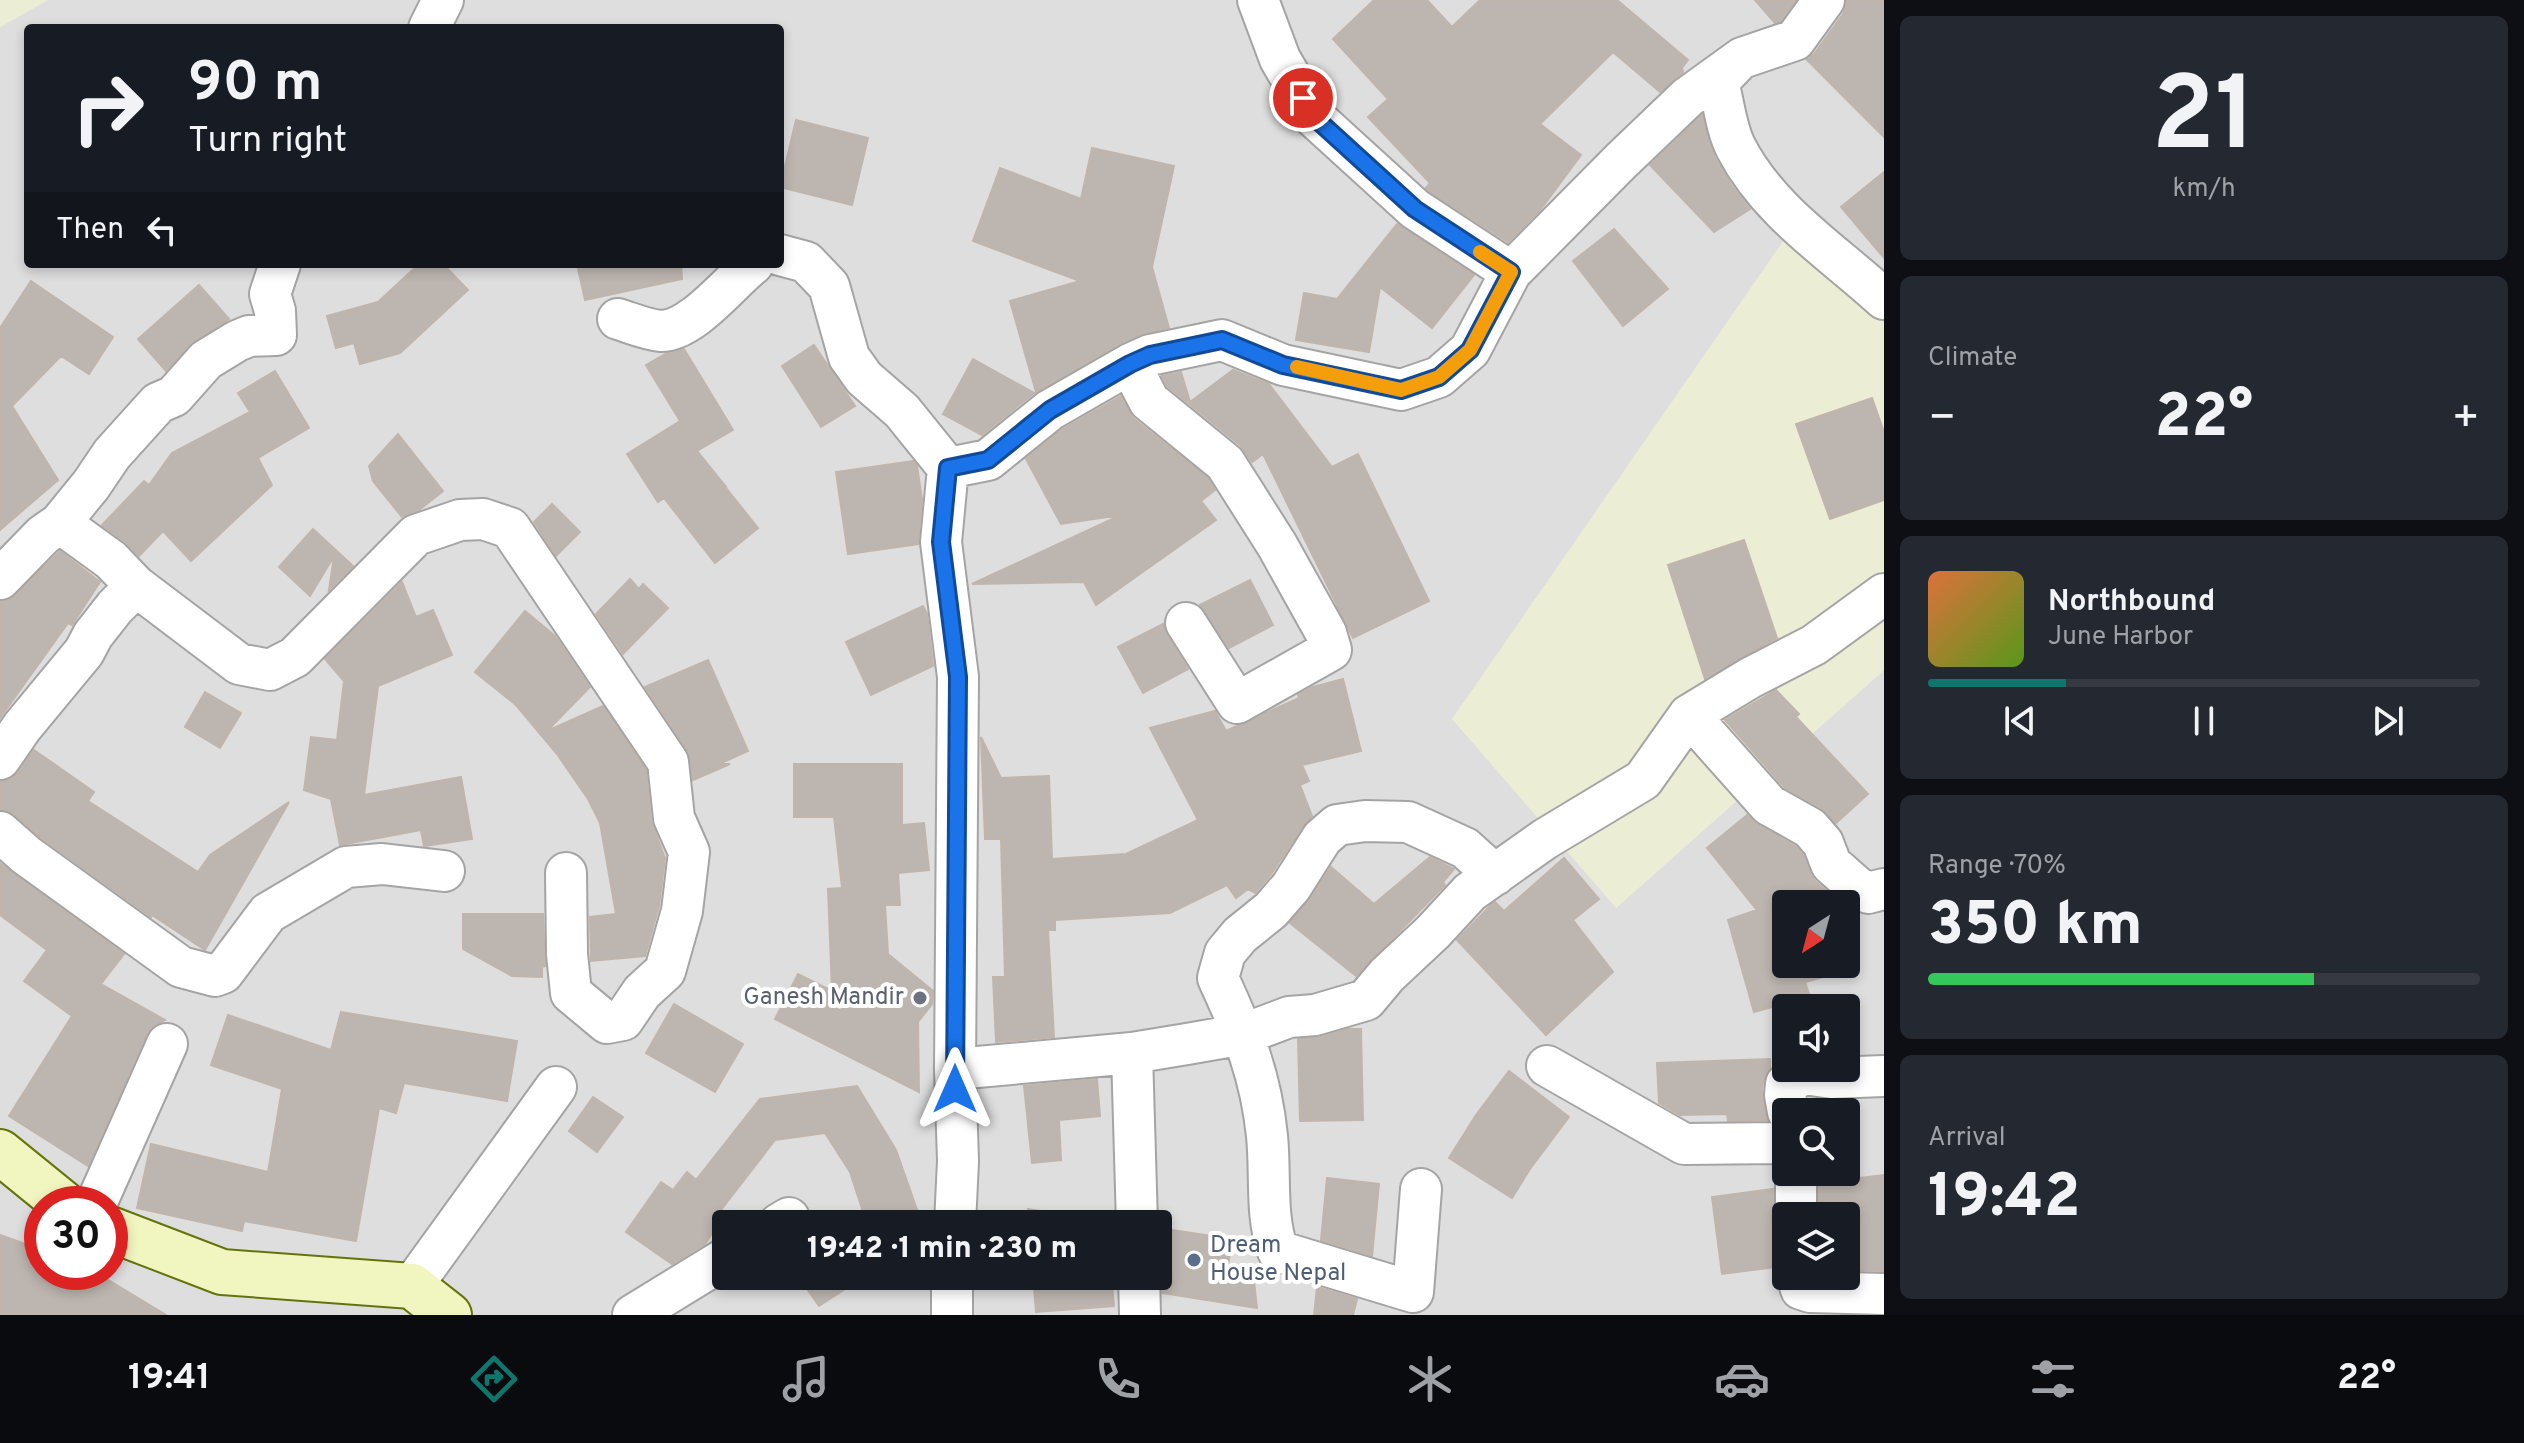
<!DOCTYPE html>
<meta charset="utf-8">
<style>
:root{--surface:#171b24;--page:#242831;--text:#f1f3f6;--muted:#9ea1a6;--line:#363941;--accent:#0f766e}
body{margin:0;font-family:Overpass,sans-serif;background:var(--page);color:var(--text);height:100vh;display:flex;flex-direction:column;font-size:30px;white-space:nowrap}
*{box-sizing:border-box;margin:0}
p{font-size:26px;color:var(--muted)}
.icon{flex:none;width:44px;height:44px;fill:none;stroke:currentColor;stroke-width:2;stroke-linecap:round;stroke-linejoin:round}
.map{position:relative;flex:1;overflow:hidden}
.sheet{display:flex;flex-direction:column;gap:16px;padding:16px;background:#0d0f14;width:640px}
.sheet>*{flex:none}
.guide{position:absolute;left:24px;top:24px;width:760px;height:244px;border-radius:8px;box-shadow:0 4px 12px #0003;background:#171b24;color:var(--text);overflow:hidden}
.needle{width:52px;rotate:216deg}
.buttons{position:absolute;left:1772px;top:890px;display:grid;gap:16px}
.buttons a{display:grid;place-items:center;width:88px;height:88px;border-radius:8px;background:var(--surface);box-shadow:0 4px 12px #0003;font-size:40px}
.speed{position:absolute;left:24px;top:1186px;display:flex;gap:16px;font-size:40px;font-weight:700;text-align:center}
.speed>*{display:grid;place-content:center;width:104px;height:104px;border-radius:50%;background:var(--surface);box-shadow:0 4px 12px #0003;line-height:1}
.speed .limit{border:12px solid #d22;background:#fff;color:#111}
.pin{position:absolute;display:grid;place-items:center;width:68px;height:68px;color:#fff;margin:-34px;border:4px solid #fff;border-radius:50%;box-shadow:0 2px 8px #0007}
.me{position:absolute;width:88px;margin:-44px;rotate:0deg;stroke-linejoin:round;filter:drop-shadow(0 0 6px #0008)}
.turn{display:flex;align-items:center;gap:28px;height:168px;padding:0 32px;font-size:36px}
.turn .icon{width:104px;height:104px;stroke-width:2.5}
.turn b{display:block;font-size:56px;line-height:68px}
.then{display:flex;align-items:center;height:76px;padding:0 32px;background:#0003;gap:16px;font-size:30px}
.big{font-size:60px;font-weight:800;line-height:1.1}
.sheet .tile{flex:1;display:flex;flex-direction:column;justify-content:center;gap:12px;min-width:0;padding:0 28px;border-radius:12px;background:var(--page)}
.sheet .dial{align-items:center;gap:0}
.dial b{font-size:104px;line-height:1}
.song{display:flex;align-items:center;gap:24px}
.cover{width:96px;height:96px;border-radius:12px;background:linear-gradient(135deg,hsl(20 70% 55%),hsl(90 70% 35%))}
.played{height:8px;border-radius:4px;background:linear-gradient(90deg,var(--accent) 25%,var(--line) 25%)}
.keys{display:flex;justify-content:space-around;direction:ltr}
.heat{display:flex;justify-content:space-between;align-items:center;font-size:44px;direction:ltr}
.charge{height:12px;border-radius:6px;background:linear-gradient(90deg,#34c759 70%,var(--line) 0)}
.trip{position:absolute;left:712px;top:1210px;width:460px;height:80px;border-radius:8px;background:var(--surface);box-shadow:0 4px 12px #0003;font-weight:800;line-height:80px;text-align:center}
.menu{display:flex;height:128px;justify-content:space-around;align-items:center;background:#090b0e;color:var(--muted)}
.menu .icon{width:56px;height:56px}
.menu .current{color:var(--accent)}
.menu b{font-size:36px;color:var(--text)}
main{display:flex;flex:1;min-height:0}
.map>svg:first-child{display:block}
</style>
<main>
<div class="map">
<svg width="1884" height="1315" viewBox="0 0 1884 1315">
<rect width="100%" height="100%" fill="#f0eee8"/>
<!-- residential -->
<path fill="#dedede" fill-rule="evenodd" d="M 48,0 L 1884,0 L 1884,309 L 1616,908 L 1884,670 L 1884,1315 L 0,1315 L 0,27 ZM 28,28 L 780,28 L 780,264 L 28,264 ZM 1786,904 L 1846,904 L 1846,964 L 1786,964 ZM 1786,1008 L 1846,1008 L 1846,1068 L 1786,1068 ZM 1786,1112 L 1846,1112 L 1846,1172 L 1786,1172 ZM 42,1204 L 110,1204 L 110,1272 L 42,1272 ZM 1786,1216 L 1846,1216 L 1846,1276 L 1786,1276 ZM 726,1224 L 1158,1224 L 1158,1276 L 726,1276 Z"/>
<!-- farmland -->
<path fill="#ebedd4" d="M 0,0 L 48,0 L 0,27 Z
M 1795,224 L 1884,309 L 1884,670 L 1616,908 L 1452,719 Z"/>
<!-- building -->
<path fill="#bdb6b0" stroke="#c1b5ab" stroke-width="2" d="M 1374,0 L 1427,0 L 1452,27 L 1480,0 L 1617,0 L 1688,60 L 1682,68 L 1683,72 L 1660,92 L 1613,52 L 1540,124 L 1581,155 L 1541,209 L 1508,242 L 1429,191 L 1426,188 L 1430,183 L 1368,117 L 1388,99 L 1333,39 Z
M 1755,0 L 1796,0 L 1781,21 L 1775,23 Z
M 1847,0 L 1884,0 L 1884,137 L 1806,59 L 1814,54 L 1843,14 Z
M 1702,115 L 1715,158 L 1731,185 L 1750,209 L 1714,232 L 1650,165 Z
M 796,120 L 868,138 L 852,205 L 780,187 Z
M 1092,148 L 1174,166 L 1152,267 L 1169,328 L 1145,333 L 1121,343 L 1036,392 L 1010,301 L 1080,281 L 973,241 L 1000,168 L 1081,199 Z
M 1884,172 L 1884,258 L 1841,207 Z
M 1397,224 L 1474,275 L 1432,328 L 1380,287 L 1369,352 L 1296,340 L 1304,293 L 1337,299 Z
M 1614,229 L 1668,289 L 1623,326 L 1573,261 Z
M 419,264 L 443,264 L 468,290 L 400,353 L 360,364 L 354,343 L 336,348 L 327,316 L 378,302 Z
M 577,264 L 681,264 L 682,279 L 585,300 Z
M 31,281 L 113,337 L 89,374 L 61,356 L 12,406 L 58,480 L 0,530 L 0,328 Z
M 199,285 L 229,319 L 194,341 L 166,371 L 138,339 Z
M 814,345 L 855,406 L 821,427 L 782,366 Z
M 684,349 L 733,430 L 697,451 L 726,487 L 724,488 L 726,488 L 758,528 L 715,563 L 664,498 L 658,502 L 627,454 L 680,421 L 646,365 L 667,353 Z
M 973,359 L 1034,393 L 982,435 L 943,414 Z
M 1233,370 L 1269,384 L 1332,467 L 1358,454 L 1429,601 L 1353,638 L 1263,454 L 1252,462 L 1240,445 L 1167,386 L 1162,376 L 1181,372 L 1190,402 Z
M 275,371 L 309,428 L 258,458 L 272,485 L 191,561 L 163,531 L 139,556 L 125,542 L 102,525 L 144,481 L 149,485 L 172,453 L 250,412 L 238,393 Z
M 1121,396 L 1134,419 L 1208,478 L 1215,490 L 1201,501 L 1216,520 L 1096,605 L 1084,582 L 972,584 L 1121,515 L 1061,524 L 1026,459 L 1063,429 Z
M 1872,398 L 1884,432 L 1884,500 L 1830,519 L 1796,424 Z
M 398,434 L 443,491 L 419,510 L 402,517 L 373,481 L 369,466 Z
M 913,461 L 917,466 L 922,499 L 918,544 L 848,554 L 836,472 Z
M 552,504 L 580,532 L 556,556 L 534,522 Z
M 313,529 L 353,566 L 329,590 L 334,556 L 310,596 L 279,567 Z
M 1744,540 L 1777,638 L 1705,679 L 1668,565 Z
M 60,551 L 100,582 L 72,625 L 68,623 L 0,718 L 0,602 L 16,595 Z
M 630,579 L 639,589 L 643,584 L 668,608 L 623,654 L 596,614 Z
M 1250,580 L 1273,625 L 1229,648 L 1200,605 Z
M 402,582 L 416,617 L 433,610 L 452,655 L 378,686 L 364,795 L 461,777 L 472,839 L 424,846 L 421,830 L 340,845 L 331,799 L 304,790 L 311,737 L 337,740 L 344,681 L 325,659 Z
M 923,606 L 927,614 L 933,666 L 871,695 L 846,642 Z
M 525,611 L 555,636 L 590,687 L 547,731 L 603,706 L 646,770 L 651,821 L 665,858 L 659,906 L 645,956 L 591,961 L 590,917 L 616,914 L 600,823 L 588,799 L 557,754 L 516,705 L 475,672 Z
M 1163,624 L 1167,635 L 1188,669 L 1143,693 L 1118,647 Z
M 708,660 L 748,751 L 719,764 L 730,764 L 693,780 L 687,750 L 645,687 Z
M 1343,679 L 1361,751 L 1302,765 L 1309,781 L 1300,785 L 1312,816 L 1303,826 L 1272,873 L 1255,893 L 1248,889 L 1236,898 L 1227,885 L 1170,913 L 1055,920 L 1055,930 L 1048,930 L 1054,1037 L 996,1042 L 993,977 L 1005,977 L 1001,839 L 985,839 L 981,737 L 1001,778 L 1049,776 L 1052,859 L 1126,854 L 1198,820 L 1150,728 L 1215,711 L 1226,731 L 1299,698 L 1298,695 L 1313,687 Z
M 1776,690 L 1799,714 L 1796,717 L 1868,794 L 1836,823 L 1821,808 L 1784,787 L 1725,720 Z
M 205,692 L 241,713 L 220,748 L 185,727 Z
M 34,750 L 94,792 L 88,801 L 198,872 L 210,855 L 289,802 L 205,950 L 152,915 L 151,917 L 40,837 L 15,815 L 0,810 L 0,782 L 11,779 L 18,773 Z
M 794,764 L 902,764 L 902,825 L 924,823 L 929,870 L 898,873 L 900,905 L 885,905 L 888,954 L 933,991 L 932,1004 L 918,1022 L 919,1092 L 775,1019 L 798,974 L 832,991 L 828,889 L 842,888 L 834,817 L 794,817 Z
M 1747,815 L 1758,825 L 1795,846 L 1803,855 L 1815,881 L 1837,900 L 1838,904 L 1786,904 L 1786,964 L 1846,964 L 1846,931 L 1857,968 L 1805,982 L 1810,997 L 1754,1012 L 1728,920 L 1757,910 L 1707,848 Z
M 1430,857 L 1454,869 L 1443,882 L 1445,885 L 1356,976 L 1290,923 L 1310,899 L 1331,867 L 1374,904 Z
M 1564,858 L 1599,899 L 1573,920 L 1613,972 L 1546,1035 L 1457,940 L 1491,905 L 1495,902 L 1504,911 Z
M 0,863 L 124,954 L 101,984 L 165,1020 L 153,1026 L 146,1035 L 88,1166 L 9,1116 L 72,1016 L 24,981 L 47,950 L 0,915 Z
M 463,914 L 543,914 L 545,966 L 542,967 L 542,977 L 512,976 L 463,949 Z
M 674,1004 L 743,1044 L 715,1092 L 646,1053 Z
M 341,1012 L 517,1041 L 507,1101 L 404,1083 L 396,1113 L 379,1108 L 356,1241 L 244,1221 L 242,1231 L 137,1208 L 151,1144 L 268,1172 L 282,1089 L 211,1065 L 228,1015 L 331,1050 Z
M 1347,1029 L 1361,1029 L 1363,1120 L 1300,1121 L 1298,1039 L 1321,1037 Z
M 1770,1059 L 1770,1068 L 1763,1081 L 1762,1093 L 1767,1120 L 1728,1121 L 1727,1114 L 1680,1115 L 1659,1103 L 1657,1063 Z
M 1509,1071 L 1569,1117 L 1530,1169 L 1512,1198 L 1449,1158 L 1476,1115 Z
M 1097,1079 L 1100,1116 L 1059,1120 L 1061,1160 L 1032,1163 L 1024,1086 Z
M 857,1086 L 896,1150 L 922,1224 L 867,1224 L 850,1172 L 825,1133 L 775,1140 L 714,1219 L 719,1223 L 705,1244 L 672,1264 L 626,1232 L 661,1182 L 673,1190 L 687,1172 L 696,1180 L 760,1099 Z
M 593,1097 L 623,1117 L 597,1152 L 569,1131 Z
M 1884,1175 L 1884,1271 L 1846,1270 L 1846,1216 L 1819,1216 L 1819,1183 Z
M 1327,1178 L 1379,1184 L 1372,1256 L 1321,1240 Z
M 1773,1189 L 1773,1217 L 1777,1228 L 1786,1236 L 1786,1257 L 1776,1267 L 1722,1274 L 1712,1197 Z
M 1028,1209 L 1114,1222 L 1114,1224 L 1029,1224 Z
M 1159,1228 L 1232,1239 L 1228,1266 L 1253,1272 L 1257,1308 L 1162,1293 L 1162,1275 L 1158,1263 Z
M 0,1235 L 42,1250 L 42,1272 L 95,1272 L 166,1315 L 0,1315 Z
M 798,1276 L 865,1276 L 819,1306 Z
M 1033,1276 L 1116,1276 L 1116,1286 L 1112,1285 L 1114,1306 L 1036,1312 Z
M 1317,1287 L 1357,1299 L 1353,1315 L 1314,1315 Z"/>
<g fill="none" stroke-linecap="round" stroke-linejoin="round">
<!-- street casing -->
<g stroke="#a4a4a4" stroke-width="44">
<path id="street" d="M 1258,0 L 1280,59 L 1314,117 L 1415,209 L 1511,272
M 429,28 L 443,0
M 1739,60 L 1718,82 C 1724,103 1726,129 1736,148 C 1769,212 1833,252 1884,299
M 780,255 L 806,262 L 829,286 L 849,357 L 864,378 L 902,411 L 948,468
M 618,319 C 631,323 647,330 661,331 C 692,331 729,283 753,264
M 1130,364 L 1149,401 L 1225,463 L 1277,545 L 1326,633 L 1331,650 L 1237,703 L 1186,623
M 60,523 L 111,560 L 136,586 L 239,664 L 270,670 L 295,657 L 416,535 L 460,520 L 483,519 L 510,528 L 668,762 L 674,818 L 689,852 L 682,911 L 665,971 L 642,992 L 623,1020 L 607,1023 L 571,993 L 567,954 L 566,873
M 0,579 L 43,535 L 60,523 L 91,485 L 112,454 L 158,403 L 174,396 L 206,360 L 237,341 L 249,336 L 276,335 L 275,311 L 270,294 L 280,264
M 1689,715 L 1769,805 L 1810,828 L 1823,843 L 1831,864 L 1857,887 L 1868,893 L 1884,889
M 0,759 L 22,727 L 84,652 L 93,635 L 115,607 L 136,586
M 0,832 L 26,855 L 181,967 L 215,976 L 223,973 L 268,913 L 346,867 L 382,864 L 444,871
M 1132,1053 L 1137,1224
M 1547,1066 L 1684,1144 L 1786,1143
M 955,1069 L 1132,1053 L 1187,1044 L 1244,1034 L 1289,1017 L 1315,1015 L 1366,1000 L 1387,975 L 1433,932 L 1470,892 L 1545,839 L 1643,780 L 1689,715 L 1750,678 L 1814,645 L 1884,594
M 1788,1112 L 1785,1095 L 1786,1084 L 1804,1074 L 1832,1078 L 1884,1076
M 1796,1172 L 1796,1216
M 1421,1189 L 1413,1292 L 1278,1251 C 1265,1214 1271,1175 1267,1136 C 1261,1076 1243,1032 1218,978 L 1225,953 L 1240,935 L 1271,910 L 1291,887 L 1322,838 L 1337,825 L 1365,821 L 1408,822 L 1465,848 L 1495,875
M 96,1204 L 167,1044
M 779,1224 L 789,1218
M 955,1224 L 958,1161 L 955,1069 L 958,677 L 941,542 L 948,468 L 988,460 L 1050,410 L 1130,364 L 1150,355 L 1222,340 L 1283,365 L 1401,390 L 1439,377 L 1470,350 L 1511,272 L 1621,161 L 1688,97 L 1742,58 L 1795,40 L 1824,0
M 1139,1276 L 1140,1315
M 1797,1276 L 1801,1289 L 1810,1292 L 1884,1294
M 412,1286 L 556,1087
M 633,1315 L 726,1258
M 952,1315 L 952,1276"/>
</g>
<!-- secondary casing -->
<g stroke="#64730c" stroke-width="48">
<path id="secondary" d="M 0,1152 L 64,1204
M 110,1229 L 222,1272 L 412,1286 L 449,1315"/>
</g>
<!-- street -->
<use href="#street" stroke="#fff" stroke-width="40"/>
<!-- secondary -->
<use href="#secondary" stroke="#f1f6c0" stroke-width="44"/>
</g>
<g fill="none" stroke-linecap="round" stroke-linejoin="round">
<!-- route casing -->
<g stroke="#114b97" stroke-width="20">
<path id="route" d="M 955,1089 L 958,677 L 941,542 L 948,468 L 988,460 L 1050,410 L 1130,364 L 1150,355 L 1222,340 L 1283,365 L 1401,390 L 1439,377 L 1470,350 L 1511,272 L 1415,209 L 1314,117 L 1303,98"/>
</g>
<!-- route -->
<use href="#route" stroke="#1a73e8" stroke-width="14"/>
<!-- slow -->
<path stroke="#f59e0b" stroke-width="14" d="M 1297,367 L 1401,390 L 1439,377 L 1470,350 L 1511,272 L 1480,252"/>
</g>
<!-- markers -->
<circle fill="#6b7280" stroke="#fff" stroke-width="3" cx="920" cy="998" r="8"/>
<circle fill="#5c6f8a" stroke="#fff" stroke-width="3" cx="1194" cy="1260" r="8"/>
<g text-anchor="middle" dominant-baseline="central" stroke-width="8" stroke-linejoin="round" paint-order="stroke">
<!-- worship labels -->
<g font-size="24" fill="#5b616d" stroke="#fff" text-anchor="end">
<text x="904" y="998">Ganesh Mandir</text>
</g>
<!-- service labels -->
<g font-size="24" fill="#4e5e75" stroke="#fff" text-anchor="start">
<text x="1210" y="1246">Dream<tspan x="1210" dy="28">House Nepal</tspan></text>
</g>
</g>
</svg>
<div class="buttons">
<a><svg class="needle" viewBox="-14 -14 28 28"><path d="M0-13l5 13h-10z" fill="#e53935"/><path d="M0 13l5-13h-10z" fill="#9ea1a6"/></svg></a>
<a><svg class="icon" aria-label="sound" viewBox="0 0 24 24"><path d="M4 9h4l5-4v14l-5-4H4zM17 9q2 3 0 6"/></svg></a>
<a><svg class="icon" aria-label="search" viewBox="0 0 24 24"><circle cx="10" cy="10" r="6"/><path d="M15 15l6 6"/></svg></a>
<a><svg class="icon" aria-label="layers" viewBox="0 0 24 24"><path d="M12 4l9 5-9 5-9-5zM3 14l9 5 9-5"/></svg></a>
</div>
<div class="speed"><div class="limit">30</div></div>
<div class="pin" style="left:1303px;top:98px;background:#d93025"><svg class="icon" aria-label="arrive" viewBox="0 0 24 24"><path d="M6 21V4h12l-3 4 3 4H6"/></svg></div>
<svg class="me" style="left:955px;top:1089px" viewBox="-20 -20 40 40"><path d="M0-17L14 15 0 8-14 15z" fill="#1a73e8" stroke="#fff" stroke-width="4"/></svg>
<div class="trip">19:42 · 1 min · 230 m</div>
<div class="guide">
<div class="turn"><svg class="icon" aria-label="right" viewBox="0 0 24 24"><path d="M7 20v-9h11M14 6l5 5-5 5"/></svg><div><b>90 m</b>Turn right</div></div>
<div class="then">Then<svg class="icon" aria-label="left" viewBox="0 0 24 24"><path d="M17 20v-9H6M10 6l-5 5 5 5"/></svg></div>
</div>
</div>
<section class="sheet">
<div class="tile dial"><b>21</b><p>km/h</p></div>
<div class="tile"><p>Climate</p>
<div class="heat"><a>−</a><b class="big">22°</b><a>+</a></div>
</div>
<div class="tile">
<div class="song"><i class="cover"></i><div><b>Northbound</b><p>June Harbor</p></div></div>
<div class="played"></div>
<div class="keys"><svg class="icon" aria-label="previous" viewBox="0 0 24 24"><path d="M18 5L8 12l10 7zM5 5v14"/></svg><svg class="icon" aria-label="pause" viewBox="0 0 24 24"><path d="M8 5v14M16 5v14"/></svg><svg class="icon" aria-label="next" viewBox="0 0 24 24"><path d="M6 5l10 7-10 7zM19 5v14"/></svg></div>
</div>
<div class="tile"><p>Range · 70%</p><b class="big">350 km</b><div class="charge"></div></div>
<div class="tile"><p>Arrival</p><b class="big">19:42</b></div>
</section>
</main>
<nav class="menu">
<b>19:41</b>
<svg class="icon current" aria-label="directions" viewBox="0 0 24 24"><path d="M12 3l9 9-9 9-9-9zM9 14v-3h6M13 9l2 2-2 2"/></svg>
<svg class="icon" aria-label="music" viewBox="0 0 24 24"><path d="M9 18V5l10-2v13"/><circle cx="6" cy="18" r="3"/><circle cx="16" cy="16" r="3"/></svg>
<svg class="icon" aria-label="phone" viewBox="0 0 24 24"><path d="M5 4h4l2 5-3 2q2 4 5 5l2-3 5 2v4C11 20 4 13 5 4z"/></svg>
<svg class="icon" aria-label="climate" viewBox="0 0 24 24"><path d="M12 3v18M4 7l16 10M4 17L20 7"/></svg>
<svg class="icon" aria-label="car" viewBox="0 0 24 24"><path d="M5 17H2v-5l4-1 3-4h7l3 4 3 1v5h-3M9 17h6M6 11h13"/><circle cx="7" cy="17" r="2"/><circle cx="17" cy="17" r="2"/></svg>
<svg class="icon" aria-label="filters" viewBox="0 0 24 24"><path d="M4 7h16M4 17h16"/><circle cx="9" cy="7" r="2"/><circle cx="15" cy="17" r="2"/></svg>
<b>22°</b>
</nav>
